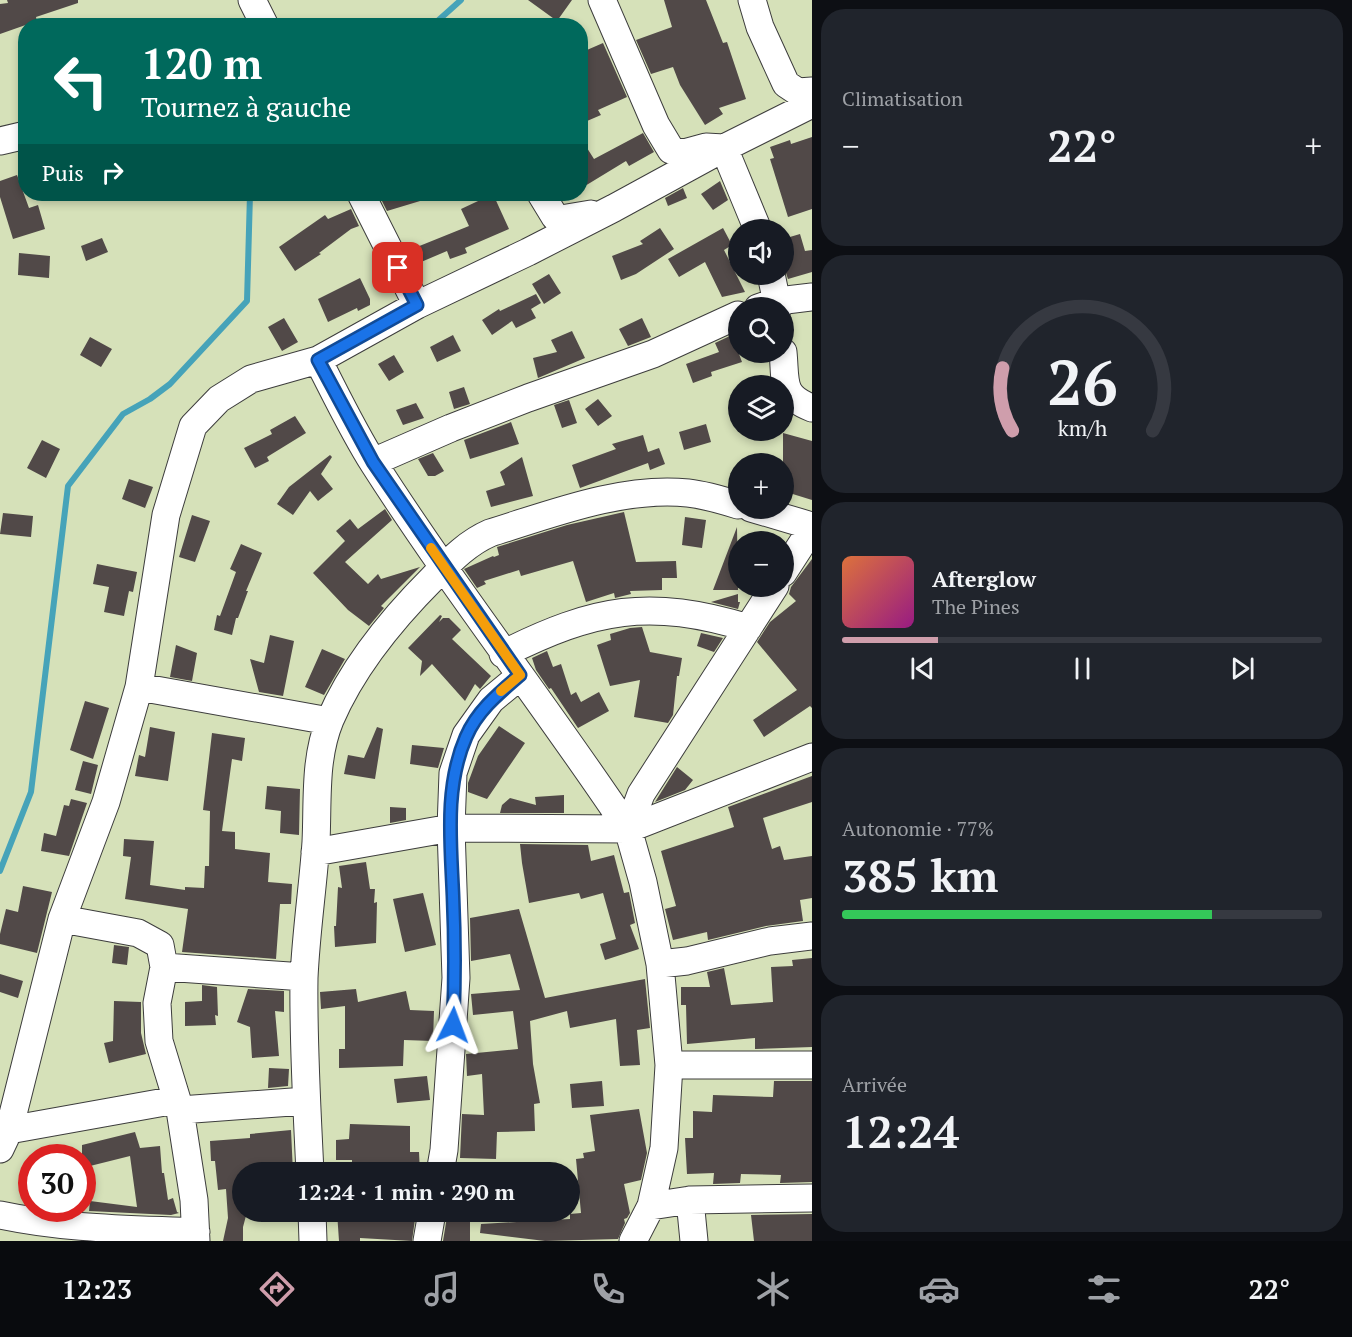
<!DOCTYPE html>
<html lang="fr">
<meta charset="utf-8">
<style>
:root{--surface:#171b24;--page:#20242c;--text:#f1f3f6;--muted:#9ea1a6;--line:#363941;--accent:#cf9eac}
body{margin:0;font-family:"PT Serif",serif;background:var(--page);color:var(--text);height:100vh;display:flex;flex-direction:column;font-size:22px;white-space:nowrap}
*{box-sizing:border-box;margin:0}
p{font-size:20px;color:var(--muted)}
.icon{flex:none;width:33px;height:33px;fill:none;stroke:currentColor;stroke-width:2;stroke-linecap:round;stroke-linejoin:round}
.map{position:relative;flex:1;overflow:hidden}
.drawer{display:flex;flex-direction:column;gap:9px;padding:9px;background:#0d0f14;width:540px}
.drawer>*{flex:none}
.hud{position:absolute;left:18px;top:18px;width:570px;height:183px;border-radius:24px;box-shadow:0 3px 9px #0003;background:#00695c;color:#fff;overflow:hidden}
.controls{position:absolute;left:728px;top:219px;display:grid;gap:12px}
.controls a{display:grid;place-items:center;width:66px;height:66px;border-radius:50%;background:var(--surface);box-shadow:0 3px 9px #0003;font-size:30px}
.speed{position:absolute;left:18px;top:1144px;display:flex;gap:12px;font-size:30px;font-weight:700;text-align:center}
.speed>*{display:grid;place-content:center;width:78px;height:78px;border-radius:50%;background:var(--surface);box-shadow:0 3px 9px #0003;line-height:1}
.speed .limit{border:9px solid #d22;background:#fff;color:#111}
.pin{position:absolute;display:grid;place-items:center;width:51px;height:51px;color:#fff;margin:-26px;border-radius:12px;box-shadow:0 3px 9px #0006}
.me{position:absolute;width:66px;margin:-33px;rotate:3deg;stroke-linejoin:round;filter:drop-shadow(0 0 4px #0008)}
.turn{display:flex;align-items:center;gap:21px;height:126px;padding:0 24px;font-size:27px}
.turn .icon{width:78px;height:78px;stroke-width:2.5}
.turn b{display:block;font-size:42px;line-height:51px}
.then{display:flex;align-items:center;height:57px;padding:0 24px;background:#0003;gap:12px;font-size:22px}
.big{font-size:45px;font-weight:800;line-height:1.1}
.drawer .card{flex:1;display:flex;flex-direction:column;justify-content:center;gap:9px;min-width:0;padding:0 21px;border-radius:24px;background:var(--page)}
.drawer .dial{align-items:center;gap:0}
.dial svg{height:156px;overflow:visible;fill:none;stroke:var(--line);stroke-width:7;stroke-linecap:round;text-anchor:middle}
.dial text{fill:var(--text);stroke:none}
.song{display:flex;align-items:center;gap:18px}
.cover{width:72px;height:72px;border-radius:9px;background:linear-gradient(135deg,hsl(20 70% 55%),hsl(310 70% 35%))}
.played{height:6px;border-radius:3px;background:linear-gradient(90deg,var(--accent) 20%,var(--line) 20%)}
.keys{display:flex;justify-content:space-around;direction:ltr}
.heat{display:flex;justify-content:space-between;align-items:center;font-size:33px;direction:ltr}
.charge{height:9px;border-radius:4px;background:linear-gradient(90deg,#34c759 77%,var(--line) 0)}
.trip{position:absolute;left:232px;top:1162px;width:348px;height:60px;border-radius:30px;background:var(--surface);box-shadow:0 3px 9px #0003;font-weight:800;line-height:60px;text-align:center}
.dock{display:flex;height:96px;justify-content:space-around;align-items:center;background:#090b0e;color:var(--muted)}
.dock .icon{width:42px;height:42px}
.dock .on{color:var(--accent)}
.dock b{font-size:27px;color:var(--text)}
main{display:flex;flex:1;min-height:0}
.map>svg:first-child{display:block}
</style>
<main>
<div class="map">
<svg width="812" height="1241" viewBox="0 0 812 1241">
<rect width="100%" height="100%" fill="#fcf5ea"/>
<!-- green -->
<path fill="#d6e1b9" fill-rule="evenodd" d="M 0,0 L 812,0 L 812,1241 L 0,1241 ZM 26,26 L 580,26 L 580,194 L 26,194 ZM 738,230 L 783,230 L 783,274 L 738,274 ZM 738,308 L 783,308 L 783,352 L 738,352 ZM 738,386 L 783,386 L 783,430 L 738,430 ZM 738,464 L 783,464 L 783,508 L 738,508 ZM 738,542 L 783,542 L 783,586 L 738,586 ZM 32,1158 L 82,1158 L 82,1209 L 32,1209 ZM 243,1173 L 570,1173 L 570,1212 L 243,1212 Z"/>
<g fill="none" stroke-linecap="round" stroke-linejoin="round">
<!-- stream -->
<path stroke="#46a3b9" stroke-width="6" d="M 432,26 L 461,0
M 0,871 L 31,792 L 68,486 L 123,414 L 150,399 L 170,384 L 247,301 L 250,194"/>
</g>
<!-- building -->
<path fill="#514948" d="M 7,0 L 78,0 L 78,3 L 36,17 L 37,21 L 0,34 L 0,4 L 8,3 Z
M 528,0 L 572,0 L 557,21 Z
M 664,0 L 706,0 L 723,43 L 727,42 L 746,99 L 719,108 L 723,114 L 705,125 L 680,85 L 673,67 L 651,74 L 636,40 L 672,27 Z
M 603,43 L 627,97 L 598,110 L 601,115 L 580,124 L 580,53 Z
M 643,133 L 654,152 L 629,166 L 626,161 L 580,189 L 580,137 L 594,159 Z
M 812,137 L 812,209 L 788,217 L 770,159 L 774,158 L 770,147 L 790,140 L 791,144 Z
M 17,175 L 29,208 L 38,205 L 45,229 L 13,239 L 0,197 L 0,181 Z
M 720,181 L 728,200 L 713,210 L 701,194 Z
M 683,188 L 687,198 L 668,206 L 665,198 Z
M 388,194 L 429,194 L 430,198 L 387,211 L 380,197 Z
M 493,194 L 509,229 L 465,248 L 467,253 L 450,259 L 447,251 L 414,265 L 407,251 L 469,226 L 461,209 Z
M 351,209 L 359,226 L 351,229 L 319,253 L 321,254 L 295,271 L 279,247 L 325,215 L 328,219 Z
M 660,228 L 674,249 L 636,274 L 621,280 L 612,256 L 643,244 L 640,241 Z
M 723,228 L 732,245 L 724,250 L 745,292 L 722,297 L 705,262 L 679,277 L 668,259 Z
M 800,234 L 805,251 L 812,250 L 812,272 L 788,279 L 783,264 L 783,239 Z
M 102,238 L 108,252 L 86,261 L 81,246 Z
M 19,253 L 50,256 L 49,278 L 18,275 Z
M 549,274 L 561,293 L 544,304 L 532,284 Z
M 360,278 L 370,299 L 370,305 L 358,311 L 357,308 L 328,322 L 318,299 Z
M 536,294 L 541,303 L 531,309 L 536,318 L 516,328 L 512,321 L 492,335 L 482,320 L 499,309 L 500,311 Z
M 284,318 L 298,342 L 282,351 L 268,327 Z
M 642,318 L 651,337 L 628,346 L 619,329 Z
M 572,331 L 585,358 L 538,378 L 533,358 L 557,352 L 551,340 Z
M 453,335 L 461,351 L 437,362 L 430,347 Z
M 732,335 L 742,362 L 711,372 L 712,376 L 693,383 L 686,364 L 719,352 L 715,343 Z
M 90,337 L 112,349 L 101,367 L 80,355 Z
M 394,355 L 404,372 L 389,381 L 378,364 Z
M 464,387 L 470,404 L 454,409 L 449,392 Z
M 598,399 L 612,416 L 598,426 L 585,409 Z
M 569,400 L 577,423 L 562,428 L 554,405 Z
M 416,403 L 424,418 L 403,425 L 396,410 Z
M 295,416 L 306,433 L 267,457 L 269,461 L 255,468 L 244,448 L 272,434 L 270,430 Z
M 511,422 L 519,444 L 470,459 L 464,440 Z
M 706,424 L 711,442 L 684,450 L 679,432 Z
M 783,433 L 812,441 L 812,500 L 783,491 Z
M 643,435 L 648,452 L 659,448 L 665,464 L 650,470 L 648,463 L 580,488 L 572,465 L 616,449 L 612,444 Z
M 42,440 L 60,449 L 46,478 L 27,468 Z
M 433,453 L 444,471 L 435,476 L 428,476 L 418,459 Z
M 330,455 L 332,457 L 321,474 L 333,489 L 318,501 L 310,491 L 293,515 L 277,504 L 289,487 Z
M 522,457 L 533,496 L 491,507 L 486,491 L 505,485 L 500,472 Z
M 129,479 L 153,487 L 145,508 L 122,499 Z
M 385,509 L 392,520 L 345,562 L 368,584 L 378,574 L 381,579 L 420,567 L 381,606 L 384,608 L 369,626 L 348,610 L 313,573 L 345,541 L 336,531 L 350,519 L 358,529 Z
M 624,512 L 636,562 L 676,561 L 677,578 L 662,578 L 662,590 L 630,591 L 631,594 L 615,598 L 614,593 L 586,602 L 573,561 L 521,576 L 519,570 L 484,581 L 486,584 L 477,588 L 464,569 L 493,556 L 494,557 L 499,555 L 497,547 L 567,525 Z
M 3,513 L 33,516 L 31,537 L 0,534 Z
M 192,515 L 210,521 L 195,562 L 179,557 Z
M 685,517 L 706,520 L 702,548 L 682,545 Z
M 737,527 L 738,590 L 713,590 Z
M 241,544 L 262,553 L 246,591 L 248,591 L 238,618 L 236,618 L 232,635 L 214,630 L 217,615 L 220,616 L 236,572 L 230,569 Z
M 812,559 L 812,708 L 810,706 L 764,737 L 753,720 L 797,690 L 757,642 L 770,622 L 796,601 L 789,594 L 791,587 Z
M 97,564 L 137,572 L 133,592 L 129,591 L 124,616 L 104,612 L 109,587 L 93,584 Z
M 738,594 L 738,602 L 740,602 L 738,609 L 711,602 Z
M 440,615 L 442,616 L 439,622 L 443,618 L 449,618 L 461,630 L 452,639 L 491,676 L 480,689 L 475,684 L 465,701 L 432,664 L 420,676 L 422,661 L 408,648 Z
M 642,627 L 650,652 L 682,658 L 679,676 L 677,676 L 673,715 L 668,723 L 634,717 L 640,680 L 610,686 L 597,645 L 611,640 L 610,634 L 630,628 Z
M 701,633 L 723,638 L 714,652 L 697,646 Z
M 270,635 L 294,641 L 283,696 L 259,692 L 250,659 L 264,663 Z
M 176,645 L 197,653 L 192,681 L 170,677 Z
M 322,649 L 345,659 L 324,695 L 305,687 Z
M 547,651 L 553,667 L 561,664 L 571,695 L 576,692 L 581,702 L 599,692 L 609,711 L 578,728 L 551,688 L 549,689 L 536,670 L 532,658 Z
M 85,701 L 109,708 L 93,759 L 70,750 Z
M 499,726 L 525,743 L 487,799 L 468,792 L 468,783 L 478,756 Z
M 150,727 L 175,732 L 168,781 L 135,776 L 139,755 L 145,757 Z
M 377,727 L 383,729 L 375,779 L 344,774 L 348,755 L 364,758 Z
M 212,733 L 245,738 L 242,761 L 232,759 L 222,831 L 235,832 L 235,849 L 270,853 L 268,882 L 292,884 L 291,904 L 280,904 L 276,959 L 182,952 L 188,909 L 125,899 L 131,857 L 123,856 L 124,839 L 154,841 L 150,885 L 185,890 L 185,887 L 204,888 L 205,866 L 209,866 L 210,811 L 203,810 Z
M 412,745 L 444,748 L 438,768 L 410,764 Z
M 83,761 L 98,765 L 91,794 L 75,790 Z
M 677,767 L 693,780 L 685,790 L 655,802 Z
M 812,776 L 812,802 L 763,818 L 772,849 L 780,846 L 784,860 L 812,856 L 812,898 L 800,900 L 803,921 L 766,926 L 708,940 L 707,932 L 673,940 L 665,909 L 676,906 L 661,851 L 734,827 L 728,807 Z
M 267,786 L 300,789 L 299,835 L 280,833 L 281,811 L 265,809 Z
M 564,795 L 564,813 L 500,813 L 502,805 L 510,798 L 536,805 L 535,797 Z
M 71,799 L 87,803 L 69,856 L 41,851 L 44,833 L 56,836 L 64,805 L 69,806 Z
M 390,807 L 406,808 L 406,820 L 390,823 Z
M 520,844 L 588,845 L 591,861 L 614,855 L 624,893 L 629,892 L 635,923 L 630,925 L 639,949 L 605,960 L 600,944 L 616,939 L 603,893 L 581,899 L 579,893 L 529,903 L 522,863 Z
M 366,862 L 370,889 L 375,889 L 374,903 L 377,902 L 376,943 L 335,947 L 334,926 L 336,926 L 338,887 L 342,888 L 339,866 Z
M 23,886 L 52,892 L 37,953 L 0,944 L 0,934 L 6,909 L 18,912 Z
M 423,893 L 436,945 L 405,952 L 393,899 Z
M 519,909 L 545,998 L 645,979 L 650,1028 L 637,1030 L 640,1065 L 620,1066 L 616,1019 L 570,1028 L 567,1011 L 530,1021 L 533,1064 L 540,1103 L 534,1104 L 535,1131 L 497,1132 L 496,1159 L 460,1158 L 462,1114 L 484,1115 L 482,1074 L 467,1076 L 466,1054 L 518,1049 L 513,1011 L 473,1015 L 471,994 L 520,990 L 510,954 L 471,961 L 470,918 Z
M 114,945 L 129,947 L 127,965 L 112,963 Z
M 812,958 L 812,1047 L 755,1049 L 755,1038 L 687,1044 L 686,1005 L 681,1005 L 681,987 L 710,987 L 707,972 L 724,968 L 731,1005 L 773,1002 L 771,967 L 793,966 L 792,960 Z
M 0,974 L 23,981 L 18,998 L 0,992 Z
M 202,985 L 217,987 L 218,1016 L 215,1015 L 216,1025 L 185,1026 L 185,1002 L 202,1001 Z
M 248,989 L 284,991 L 284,1012 L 275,1011 L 279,1056 L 252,1058 L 250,1027 L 237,1022 Z
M 356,989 L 358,1002 L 406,991 L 410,1010 L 434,1011 L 433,1041 L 404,1040 L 403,1066 L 339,1068 L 339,1049 L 345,1049 L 345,1006 L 321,1009 L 320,992 Z
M 114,1001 L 141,1002 L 141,1033 L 146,1054 L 109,1063 L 104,1043 L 113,1041 Z
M 269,1068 L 289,1069 L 288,1086 L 268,1088 Z
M 427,1076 L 430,1100 L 397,1103 L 394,1079 Z
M 602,1081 L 604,1106 L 572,1108 L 570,1084 Z
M 774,1081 L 812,1081 L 812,1182 L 780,1183 L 781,1175 L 741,1174 L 740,1183 L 713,1184 L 714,1173 L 687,1174 L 685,1138 L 693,1138 L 693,1111 L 712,1112 L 713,1095 L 773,1097 Z
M 639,1109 L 647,1153 L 641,1180 L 624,1184 L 630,1213 L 627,1218 L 624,1219 L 625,1223 L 618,1239 L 545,1241 L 480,1233 L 481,1224 L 570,1219 L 570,1214 L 581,1213 L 576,1159 L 584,1158 L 583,1153 L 595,1151 L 590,1115 Z
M 350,1124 L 410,1126 L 410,1152 L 419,1152 L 420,1173 L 352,1173 L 352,1160 L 336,1160 L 336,1140 L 349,1139 Z
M 291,1130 L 293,1173 L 243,1173 L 243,1212 L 247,1212 L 243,1227 L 243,1241 L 223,1241 L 228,1218 L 226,1189 L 218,1190 L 215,1161 L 211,1161 L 210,1141 L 250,1138 L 250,1134 Z
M 135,1132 L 140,1148 L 160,1146 L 162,1173 L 164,1173 L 168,1200 L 173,1198 L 177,1212 L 179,1213 L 171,1215 L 89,1211 L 90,1201 L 137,1207 L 130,1156 L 82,1168 L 82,1145 Z
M 337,1212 L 416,1212 L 412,1241 L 360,1238 L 360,1241 L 339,1241 Z
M 812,1214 L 812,1241 L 754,1241 L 751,1215 Z
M 470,1216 L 470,1241 L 443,1241 L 447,1217 Z"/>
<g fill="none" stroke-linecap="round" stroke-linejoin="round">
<!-- minor casing -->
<g stroke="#3d3d3d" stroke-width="29">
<path id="minor" d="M 252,0 L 265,26
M 602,0 L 656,125 L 671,150 L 684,153 L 706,147 L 724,148 L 758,230
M 752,0 L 760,27 L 786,84 L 798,92 L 812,91
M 0,141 L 26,135
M 361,194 L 417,305
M 541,194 L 555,217 L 561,219 L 591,214
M 771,274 L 778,308
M 758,308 L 778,301 L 812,297
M 783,352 C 786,382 780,396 812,408
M 318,360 C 336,395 353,431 374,464 C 454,589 546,706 628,829
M 373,462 L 451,428 L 528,398 L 653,354 L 738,315
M 751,508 L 812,526
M 783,573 L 812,528
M 503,654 C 595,608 649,598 748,628
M 139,687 L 329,721
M 315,852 L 451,828 L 628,829 L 812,757
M 62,919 L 138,933 L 160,945 L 164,967 L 157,1003 L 159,1041 L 180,1110 L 194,1200 L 196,1241
M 660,964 L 687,961 L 770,941 L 812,936
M 164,967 L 304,977
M 669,1065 L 812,1065
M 180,1110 L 306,1101
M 9,1130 L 176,1100
M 0,1149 L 9,1130 L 62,919 L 106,802 L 139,687 L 166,515 L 193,426 L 219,399 L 251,379 L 318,360 L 417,305 L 528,252 L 614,208 L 724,148 L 812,104
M 310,1173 C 307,1108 303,1043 304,978 C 306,932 313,887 316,842 C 318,801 314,759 330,720 C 353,666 392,619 433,578 C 450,561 467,543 490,533 C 551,514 623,486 688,493 C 705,495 722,500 738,505
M 440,1173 L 444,1150 L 456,978 L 451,828 L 453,773 L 466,735 L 491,700 L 520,676
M 690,1200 L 694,1241
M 651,1206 L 690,1200 L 812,1198
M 312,1212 L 313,1241
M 0,1215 C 65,1229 130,1229 196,1232
M 427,1241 L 432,1212
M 633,1241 L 651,1206 L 664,1148 L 669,1065 L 660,964 L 643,882 L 628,829 L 641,794 L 775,586"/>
</g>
<!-- minor -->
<use href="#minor" stroke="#fff" stroke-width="27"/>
</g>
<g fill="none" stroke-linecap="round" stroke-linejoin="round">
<!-- route casing -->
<g stroke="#114b97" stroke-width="15">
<path id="route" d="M 398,268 L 417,305 L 318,360 L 373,462 L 520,675 C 499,693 477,711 466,737 C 444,787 451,844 453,896 C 455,940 455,982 453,1025"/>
</g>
<!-- route -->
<use href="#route" stroke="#1a73e8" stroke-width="10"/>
<!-- slow -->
<path stroke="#f59e0b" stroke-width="10" d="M 431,548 L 520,675 L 501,691"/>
</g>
</svg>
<div class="controls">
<a><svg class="icon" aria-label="sound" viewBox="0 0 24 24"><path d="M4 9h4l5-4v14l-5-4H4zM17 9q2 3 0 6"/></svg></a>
<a><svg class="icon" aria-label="search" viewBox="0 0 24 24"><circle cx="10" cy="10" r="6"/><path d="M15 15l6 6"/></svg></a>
<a><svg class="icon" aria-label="layers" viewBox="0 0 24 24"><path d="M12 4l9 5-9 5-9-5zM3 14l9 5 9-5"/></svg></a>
<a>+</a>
<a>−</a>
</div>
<div class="speed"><div class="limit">30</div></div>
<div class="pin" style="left:398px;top:268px;background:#d93025"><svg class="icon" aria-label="arrive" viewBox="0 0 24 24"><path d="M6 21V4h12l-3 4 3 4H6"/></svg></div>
<svg class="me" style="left:453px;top:1025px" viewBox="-20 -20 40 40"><path d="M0-17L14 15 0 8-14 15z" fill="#1a73e8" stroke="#fff" stroke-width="4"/></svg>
<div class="trip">12:24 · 1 min · 290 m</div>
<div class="hud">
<div class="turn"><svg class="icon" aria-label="left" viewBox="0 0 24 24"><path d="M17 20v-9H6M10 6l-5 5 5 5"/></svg><div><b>120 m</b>Tournez à gauche</div></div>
<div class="then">Puis<svg class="icon" aria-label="right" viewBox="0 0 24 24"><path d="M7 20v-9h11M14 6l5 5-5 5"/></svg></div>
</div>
</div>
<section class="drawer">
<div class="card"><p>Climatisation</p>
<div class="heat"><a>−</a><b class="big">22°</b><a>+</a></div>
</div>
<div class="card dial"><svg viewBox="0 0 100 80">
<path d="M14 69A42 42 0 1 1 86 69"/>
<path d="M14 69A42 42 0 0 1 9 37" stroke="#cf9eac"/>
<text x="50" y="56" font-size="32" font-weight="700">26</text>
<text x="50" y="72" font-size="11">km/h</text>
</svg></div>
<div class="card">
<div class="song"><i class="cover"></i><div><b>Afterglow</b><p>The Pines</p></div></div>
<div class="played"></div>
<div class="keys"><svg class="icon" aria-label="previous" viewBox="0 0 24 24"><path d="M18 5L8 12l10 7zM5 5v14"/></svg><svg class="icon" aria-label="pause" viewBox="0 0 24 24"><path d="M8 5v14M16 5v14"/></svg><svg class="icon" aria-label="next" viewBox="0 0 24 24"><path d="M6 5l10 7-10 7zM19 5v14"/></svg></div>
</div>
<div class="card"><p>Autonomie · 77%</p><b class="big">385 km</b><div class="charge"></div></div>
<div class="card"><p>Arrivée</p><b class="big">12:24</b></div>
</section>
</main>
<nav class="dock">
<b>12:23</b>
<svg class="icon on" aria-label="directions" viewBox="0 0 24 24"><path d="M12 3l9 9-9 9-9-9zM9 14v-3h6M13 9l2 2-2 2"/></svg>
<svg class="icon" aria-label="music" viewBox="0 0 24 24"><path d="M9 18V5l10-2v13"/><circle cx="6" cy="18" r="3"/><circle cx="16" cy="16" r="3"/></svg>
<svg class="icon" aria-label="phone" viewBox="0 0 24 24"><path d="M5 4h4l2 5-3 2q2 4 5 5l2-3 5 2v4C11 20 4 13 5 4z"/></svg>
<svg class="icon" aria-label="climate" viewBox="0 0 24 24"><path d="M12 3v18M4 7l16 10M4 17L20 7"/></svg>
<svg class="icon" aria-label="car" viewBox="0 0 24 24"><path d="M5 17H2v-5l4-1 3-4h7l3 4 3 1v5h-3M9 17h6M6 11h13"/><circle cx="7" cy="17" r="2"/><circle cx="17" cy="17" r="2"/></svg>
<svg class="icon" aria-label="filters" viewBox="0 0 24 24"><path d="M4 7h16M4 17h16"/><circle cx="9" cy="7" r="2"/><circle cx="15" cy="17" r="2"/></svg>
<b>22°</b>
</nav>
